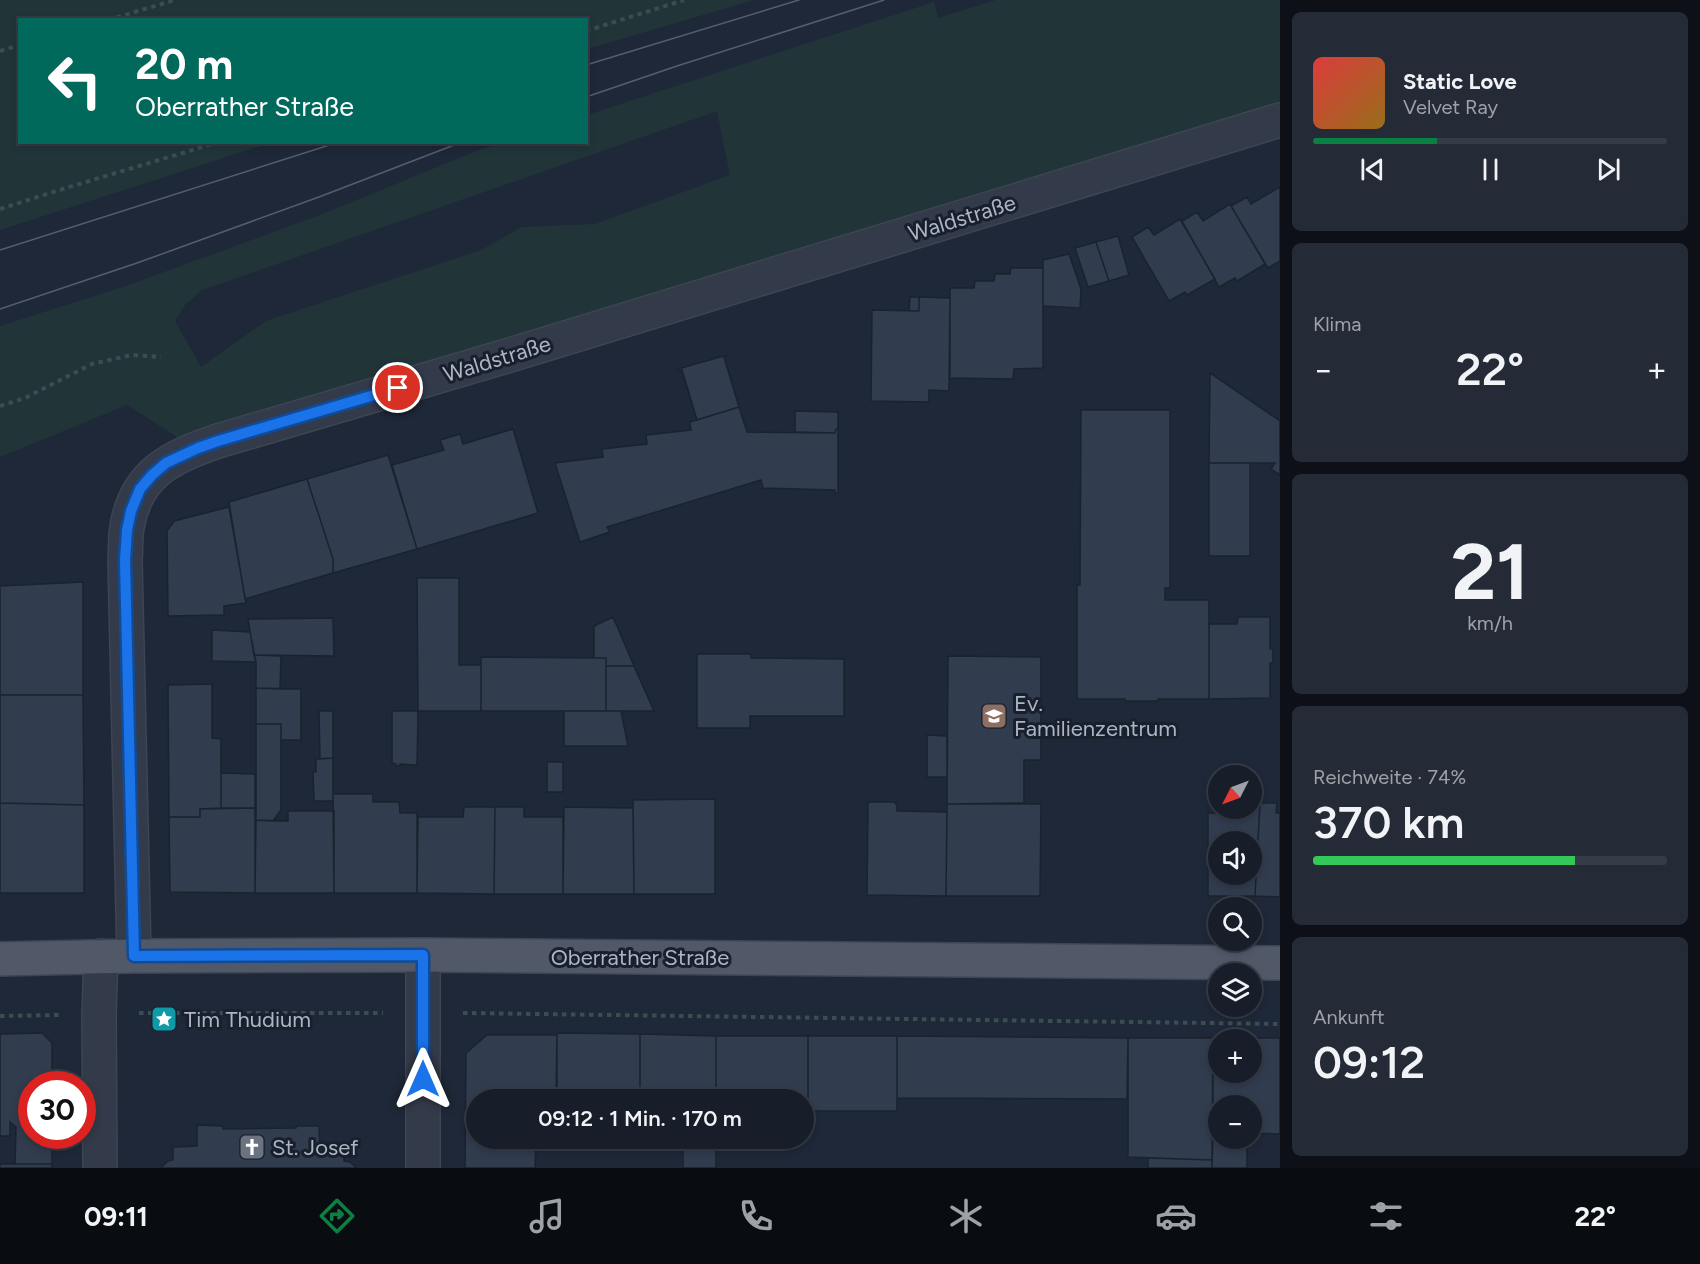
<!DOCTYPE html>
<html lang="de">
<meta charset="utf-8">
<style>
:root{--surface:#171e2a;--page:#242b36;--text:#f1f3f6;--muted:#9ea2a8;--line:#363c47;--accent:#0b8043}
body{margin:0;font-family:Figtree,sans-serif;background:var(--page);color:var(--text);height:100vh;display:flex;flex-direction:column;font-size:22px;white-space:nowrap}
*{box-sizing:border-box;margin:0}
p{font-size:20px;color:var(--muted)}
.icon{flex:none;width:33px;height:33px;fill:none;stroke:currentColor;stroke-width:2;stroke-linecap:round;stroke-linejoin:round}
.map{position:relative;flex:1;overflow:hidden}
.side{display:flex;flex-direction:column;gap:12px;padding:12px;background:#0d1017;width:420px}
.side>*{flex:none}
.top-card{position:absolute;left:18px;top:18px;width:570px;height:126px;border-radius:0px;box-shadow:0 3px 9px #0003,0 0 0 2px var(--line);background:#00695c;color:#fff;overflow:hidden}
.needle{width:39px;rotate:228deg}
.buttons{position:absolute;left:1208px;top:765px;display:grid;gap:12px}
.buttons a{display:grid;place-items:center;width:54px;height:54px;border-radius:50%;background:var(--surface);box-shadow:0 3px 9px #0003,0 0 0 2px var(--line);font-size:30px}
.speed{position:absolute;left:18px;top:1071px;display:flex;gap:12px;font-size:30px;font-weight:700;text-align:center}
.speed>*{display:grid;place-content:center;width:78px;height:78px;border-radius:50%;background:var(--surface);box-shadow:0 3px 9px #0003,0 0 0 2px var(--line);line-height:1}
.speed .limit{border:9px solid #d22;background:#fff;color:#111}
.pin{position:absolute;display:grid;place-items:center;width:51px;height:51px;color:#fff;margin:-26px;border:3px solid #fff;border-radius:50%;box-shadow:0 2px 6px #0007}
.me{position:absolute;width:66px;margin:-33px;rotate:0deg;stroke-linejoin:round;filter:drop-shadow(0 0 4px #0008)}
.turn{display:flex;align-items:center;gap:21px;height:126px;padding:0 18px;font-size:27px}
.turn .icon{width:78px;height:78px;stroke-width:2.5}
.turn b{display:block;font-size:42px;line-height:51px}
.big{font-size:45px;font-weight:600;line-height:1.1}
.side .tile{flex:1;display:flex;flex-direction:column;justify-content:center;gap:9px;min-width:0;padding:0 21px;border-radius:9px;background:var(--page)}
.side .dial{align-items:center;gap:0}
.dial b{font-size:78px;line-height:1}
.song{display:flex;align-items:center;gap:18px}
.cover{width:72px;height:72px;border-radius:9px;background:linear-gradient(135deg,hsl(0 70% 55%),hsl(40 70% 35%))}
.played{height:6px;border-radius:3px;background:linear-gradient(90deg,var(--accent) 35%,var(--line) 35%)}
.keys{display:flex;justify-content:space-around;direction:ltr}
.heat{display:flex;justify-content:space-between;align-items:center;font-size:33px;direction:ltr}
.charge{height:9px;border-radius:4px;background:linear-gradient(90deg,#34c759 74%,var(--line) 0)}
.trip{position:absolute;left:466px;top:1089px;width:348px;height:60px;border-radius:30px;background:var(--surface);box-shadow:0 3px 9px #0003,0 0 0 2px var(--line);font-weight:600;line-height:60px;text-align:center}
.dock{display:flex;height:96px;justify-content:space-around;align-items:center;background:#090c11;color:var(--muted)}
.dock .icon{width:42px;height:42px}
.dock .active{color:var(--accent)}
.dock b{font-size:27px;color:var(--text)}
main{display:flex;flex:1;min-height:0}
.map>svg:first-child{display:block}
</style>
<main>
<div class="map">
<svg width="1280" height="1168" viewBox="0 0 1280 1168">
<rect width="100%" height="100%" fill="#1f2838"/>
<!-- green -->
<path fill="#213539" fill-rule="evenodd" d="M 0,0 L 754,0 L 587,49 L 586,20 L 20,20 L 20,142 L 270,143 L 0,230 Z
M 996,0 L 1280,0 L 1280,110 L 190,445 L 127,405 L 0,457 L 0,326 L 126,286 L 320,215 L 479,150 L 502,143 L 586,142 L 587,115 L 934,2 L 938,18 ZM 717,111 L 730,175 L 595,224 L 522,227 L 481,250 L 266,321 L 201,367 L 175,321 L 185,305 L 202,290 Z"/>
<!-- building -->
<path fill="#313c4f" stroke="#1b222f" stroke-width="1.5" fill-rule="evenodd" d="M 1280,187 L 1280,261 L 1268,268 L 1231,206 L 1247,197 L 1251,204 Z
M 1230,204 L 1265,264 L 1237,281 L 1235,278 L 1219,287 L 1182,221 L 1197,212 L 1203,221 Z
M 1180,219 L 1215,279 L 1187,295 L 1185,292 L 1169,301 L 1132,237 L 1148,227 L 1154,235 Z
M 1118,236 L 1129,275 L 1109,281 L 1096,242 Z
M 1096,242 L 1109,281 L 1088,287 L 1075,248 Z
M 1069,254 L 1081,289 L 1080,308 L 1043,306 L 1043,260 Z
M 1011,268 L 1043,268 L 1043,368 L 1014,369 L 1013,379 L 950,378 L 950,288 L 974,288 L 975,281 L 994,281 L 995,274 L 1010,274 Z
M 910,297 L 919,297 L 919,311 L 909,311 Z
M 919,297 L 950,298 L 949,391 L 929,390 L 929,402 L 871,401 L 872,310 L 919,311 Z
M 727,355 L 728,356 L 724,357 L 739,407 L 697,420 L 682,370 L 678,371 L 678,369 Z
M 1210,373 L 1280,421 L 1280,475 L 1271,469 L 1275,463 L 1209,463 Z
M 739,407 L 747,432 L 835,433 L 836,429 L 838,429 L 838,493 L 835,493 L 835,490 L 763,488 L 761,480 L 607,527 L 610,532 L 580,542 L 555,463 L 603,457 L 602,449 L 647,444 L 646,435 L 691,430 L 690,422 Z
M 1081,410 L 1170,410 L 1170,588 L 1165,588 L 1165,600 L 1209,600 L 1209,699 L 1158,699 L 1158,701 L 1125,701 L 1125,699 L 1077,699 L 1077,585 L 1080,585 Z
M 795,411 L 838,412 L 838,429 L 836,429 L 835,433 L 795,432 Z
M 513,429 L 538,513 L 417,549 L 392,465 L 444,450 L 440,440 L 460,434 L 463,444 Z
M 388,455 L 417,549 L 333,573 L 333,559 L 307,479 Z
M 1209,463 L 1250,463 L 1250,556 L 1209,556 Z
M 307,479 L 333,559 L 333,573 L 245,599 L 229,502 Z
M 229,507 L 246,603 L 224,606 L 224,615 L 168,616 L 167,531 L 174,521 Z
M 417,578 L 459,578 L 459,665 L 481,665 L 481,711 L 418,711 Z
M 83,582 L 83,695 L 0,695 L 0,586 Z
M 613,617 L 634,666 L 606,666 L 606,658 L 594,658 L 594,626 Z
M 1238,617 L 1270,617 L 1270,649 L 1273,648 L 1273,663 L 1270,663 L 1270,698 L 1209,699 L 1209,624 L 1237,624 Z
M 333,618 L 334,656 L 254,655 L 248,619 Z
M 212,630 L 250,632 L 256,662 L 212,661 Z
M 697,654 L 751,654 L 751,658 L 844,659 L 844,716 L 750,716 L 750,728 L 697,728 Z
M 254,655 L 281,656 L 280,689 L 256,688 L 256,662 Z
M 948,656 L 1041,657 L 1041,760 L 1024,760 L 1024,803 L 947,804 Z
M 481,657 L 606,658 L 606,711 L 481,711 Z
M 606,666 L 634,666 L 654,711 L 606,711 Z
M 212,684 L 212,738 L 221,739 L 221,808 L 200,809 L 200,817 L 169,817 L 168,685 Z
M 256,688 L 301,689 L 301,740 L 281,740 L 281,724 L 256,724 Z
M 0,695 L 83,695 L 84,805 L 0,803 Z
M 319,711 L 333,711 L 333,758 L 320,759 Z
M 392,711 L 418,711 L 417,765 L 400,764 L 400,766 L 396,766 L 396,764 L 392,763 Z
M 564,711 L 621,711 L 628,746 L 564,746 Z
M 256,724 L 281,724 L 281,810 L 273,821 L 256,820 Z
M 927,735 L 947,736 L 947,777 L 927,777 Z
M 333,758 L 333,801 L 314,801 L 313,772 L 316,772 L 316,759 Z
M 547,762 L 563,762 L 563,792 L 547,792 Z
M 221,773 L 255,774 L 255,808 L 221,808 Z
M 333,794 L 373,794 L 373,802 L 399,802 L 400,813 L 417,813 L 417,893 L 334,893 Z
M 715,799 L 715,894 L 634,894 L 633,800 Z
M 868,802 L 894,802 L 897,805 L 897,811 L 947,812 L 946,896 L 867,895 Z
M 0,803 L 84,805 L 84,893 L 0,893 Z
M 1251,803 L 1260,803 L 1255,896 L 1208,896 L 1208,813 L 1244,813 L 1244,808 L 1251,808 ZM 1218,842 L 1251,842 L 1251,874 L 1218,874 Z
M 1260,803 L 1277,803 L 1276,813 L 1280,813 L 1280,897 L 1255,896 Z
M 947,804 L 1041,804 L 1040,896 L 946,896 Z
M 464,807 L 495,807 L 494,894 L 417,893 L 418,817 L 463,817 Z
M 495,807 L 524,807 L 524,817 L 563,817 L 563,894 L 494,894 Z
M 564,807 L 633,808 L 634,894 L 563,894 Z
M 255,808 L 255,893 L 170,892 L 169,817 L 200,817 L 200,809 Z
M 288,811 L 334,811 L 334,893 L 255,893 L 256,820 L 288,821 Z
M 42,1033 L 52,1043 L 52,1084 L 32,1084 L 32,1136 L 52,1136 L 52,1164 L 15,1164 L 16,1127 L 10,1122 L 10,1136 L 0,1136 L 0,1034 Z
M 557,1033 L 640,1034 L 640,1100 L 556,1100 Z
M 640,1034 L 716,1036 L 716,1100 L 640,1100 Z
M 487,1035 L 557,1035 L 557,1095 L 512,1095 L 512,1100 L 477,1100 L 477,1138 L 519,1138 L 519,1144 L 536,1144 L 535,1168 L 465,1168 L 466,1053 Z
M 716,1036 L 808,1036 L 808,1111 L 804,1111 L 804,1100 L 716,1100 Z
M 808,1036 L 897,1036 L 897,1111 L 808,1111 Z
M 897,1036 L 1128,1038 L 1127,1099 L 897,1098 Z
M 1128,1038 L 1213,1038 L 1212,1160 L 1128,1157 Z
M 1213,1038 L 1280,1038 L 1280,1134 L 1251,1133 L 1251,1106 L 1218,1106 L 1218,1133 L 1213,1133 ZM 1218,1040 L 1251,1040 L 1251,1072 L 1218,1072 Z
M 197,1125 L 223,1126 L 223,1129 L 296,1128 L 296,1126 L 319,1126 L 320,1149 L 344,1150 L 344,1161 L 350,1162 L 357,1168 L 161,1168 L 168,1161 L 173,1160 L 173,1147 L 197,1146 Z
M 1213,1133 L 1218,1133 L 1218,1138 L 1234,1138 L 1234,1144 L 1243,1144 L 1247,1149 L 1247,1168 L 1212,1168 Z
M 683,1138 L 716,1138 L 716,1168 L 683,1168 Z
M 1148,1158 L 1212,1160 L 1212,1168 L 1148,1168 Z
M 0,1164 L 52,1164 L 52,1168 L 0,1168 Z"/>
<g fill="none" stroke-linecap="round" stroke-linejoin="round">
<!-- minor casing -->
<g stroke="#3d4452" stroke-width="36">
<path id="minor" d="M 423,955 L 423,1168
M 134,956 L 125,560 C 126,549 125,538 127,527 C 136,473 171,457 218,441 L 510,355 L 1280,120
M 100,1168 L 99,1014 L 101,956"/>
</g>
<!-- major casing -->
<g stroke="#3d4452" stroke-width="36">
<path id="major" d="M 0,959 L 134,956 L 423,955 L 1280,963"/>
</g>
<!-- path -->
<path stroke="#3a4e52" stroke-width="4" stroke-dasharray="4.5 4.5" stroke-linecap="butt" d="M 108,20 L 175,0
M 586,31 L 684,0
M 0,51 L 20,45
M 0,209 L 56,191 L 219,142
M 0,406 L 25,398 L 92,364 L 132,355 L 161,357
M 139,1013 L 383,1013
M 463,1013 L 1280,1024
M 0,1016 L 59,1015"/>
<!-- minor -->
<use href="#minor" stroke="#333a49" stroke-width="33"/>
<!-- major -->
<use href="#major" stroke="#515969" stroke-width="33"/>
<!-- tram -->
<path stroke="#555e70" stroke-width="1.5" d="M 586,65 L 799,0
M 586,97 L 677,66 L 884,0
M 0,250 L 339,142
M 0,309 L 137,263 L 319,197 L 462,142"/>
</g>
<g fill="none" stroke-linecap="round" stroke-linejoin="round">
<!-- route casing -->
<g stroke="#114b97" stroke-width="15">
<path id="route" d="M 398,388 L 218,441 L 198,448 L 166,463 L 152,475 L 140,489 L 131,511 L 127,530 L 125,560 L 134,956 L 423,955 L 423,1079"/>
</g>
<!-- route -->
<use href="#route" stroke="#1a73e8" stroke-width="10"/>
</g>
<!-- icons -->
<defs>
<g id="school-square" transform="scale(1.35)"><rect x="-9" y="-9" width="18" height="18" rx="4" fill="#8d6e63" stroke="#19202d"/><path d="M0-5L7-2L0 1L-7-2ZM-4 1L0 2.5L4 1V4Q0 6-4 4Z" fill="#fff"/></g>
<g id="sight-square" transform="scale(1.35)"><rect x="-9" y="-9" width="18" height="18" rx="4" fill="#0f9aa8" stroke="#19202d"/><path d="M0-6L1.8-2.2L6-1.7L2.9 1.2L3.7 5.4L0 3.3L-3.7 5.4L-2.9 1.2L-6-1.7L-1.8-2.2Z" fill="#fff"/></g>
<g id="church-square" transform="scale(1.35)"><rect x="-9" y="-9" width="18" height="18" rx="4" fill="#6b7280" stroke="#19202d"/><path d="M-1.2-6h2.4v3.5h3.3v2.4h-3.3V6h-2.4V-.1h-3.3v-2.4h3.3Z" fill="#fff"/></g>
</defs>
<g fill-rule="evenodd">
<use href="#school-square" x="994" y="716"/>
<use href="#sight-square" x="164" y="1019"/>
<use href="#church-square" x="252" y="1147"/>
</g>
<g text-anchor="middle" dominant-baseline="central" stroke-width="6" stroke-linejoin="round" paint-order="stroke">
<!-- street labels -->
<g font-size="22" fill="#adb5c5" stroke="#19202d">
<text transform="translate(962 218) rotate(-17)">Waldstraße</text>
<text transform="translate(497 359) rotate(-17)">Waldstraße</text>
<text x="640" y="957">Oberrather Straße</text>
</g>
<!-- poi labels -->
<g font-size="22" fill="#adb5c5" stroke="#19202d" text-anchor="start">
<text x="1014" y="703">Ev.<tspan x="1014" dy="25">Familienzentrum</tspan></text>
<text x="184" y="1019">Tim Thudium</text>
<text x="272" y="1147">St. Josef</text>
</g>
</g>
</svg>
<div class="buttons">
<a><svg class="needle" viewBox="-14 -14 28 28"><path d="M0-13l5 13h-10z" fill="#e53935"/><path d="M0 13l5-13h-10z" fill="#9ea2a8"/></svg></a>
<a><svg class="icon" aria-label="sound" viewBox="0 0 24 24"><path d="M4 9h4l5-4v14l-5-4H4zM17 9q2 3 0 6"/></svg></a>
<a><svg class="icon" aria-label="search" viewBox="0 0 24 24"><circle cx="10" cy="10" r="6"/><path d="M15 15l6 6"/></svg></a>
<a><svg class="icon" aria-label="layers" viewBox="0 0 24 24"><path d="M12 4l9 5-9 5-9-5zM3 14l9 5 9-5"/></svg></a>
<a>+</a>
<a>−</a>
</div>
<div class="speed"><div class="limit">30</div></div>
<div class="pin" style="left:398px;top:388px;background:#d93025"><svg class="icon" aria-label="arrive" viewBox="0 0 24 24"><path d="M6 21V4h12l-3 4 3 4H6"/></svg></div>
<svg class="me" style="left:423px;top:1079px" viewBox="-20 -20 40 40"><path d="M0-17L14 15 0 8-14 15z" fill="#1a73e8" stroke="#fff" stroke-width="4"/></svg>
<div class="trip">09:12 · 1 Min. · 170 m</div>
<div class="top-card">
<div class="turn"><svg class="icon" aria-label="left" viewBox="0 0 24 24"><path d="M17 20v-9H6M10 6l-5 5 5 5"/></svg><div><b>20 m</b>Oberrather Straße</div></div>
</div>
</div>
<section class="side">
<div class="tile">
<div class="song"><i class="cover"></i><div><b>Static Love</b><p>Velvet Ray</p></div></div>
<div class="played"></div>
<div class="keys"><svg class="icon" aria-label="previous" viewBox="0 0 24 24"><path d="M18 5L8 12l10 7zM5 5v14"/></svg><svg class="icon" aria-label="pause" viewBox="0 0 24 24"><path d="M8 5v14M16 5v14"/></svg><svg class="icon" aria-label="next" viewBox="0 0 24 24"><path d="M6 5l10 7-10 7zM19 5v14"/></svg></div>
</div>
<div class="tile"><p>Klima</p>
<div class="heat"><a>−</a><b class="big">22°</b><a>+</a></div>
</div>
<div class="tile dial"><b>21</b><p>km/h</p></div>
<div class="tile"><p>Reichweite · 74%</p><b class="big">370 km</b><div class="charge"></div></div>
<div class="tile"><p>Ankunft</p><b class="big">09:12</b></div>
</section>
</main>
<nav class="dock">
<b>09:11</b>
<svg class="icon active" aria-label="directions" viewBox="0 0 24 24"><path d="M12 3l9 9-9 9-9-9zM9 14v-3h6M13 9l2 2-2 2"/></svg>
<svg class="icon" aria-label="music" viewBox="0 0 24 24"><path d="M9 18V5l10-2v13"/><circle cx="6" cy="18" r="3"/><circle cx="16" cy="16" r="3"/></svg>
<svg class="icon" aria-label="phone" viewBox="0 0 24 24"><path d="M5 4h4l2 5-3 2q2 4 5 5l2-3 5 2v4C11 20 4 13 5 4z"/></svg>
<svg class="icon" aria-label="climate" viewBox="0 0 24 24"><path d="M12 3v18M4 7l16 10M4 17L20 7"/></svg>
<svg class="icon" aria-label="car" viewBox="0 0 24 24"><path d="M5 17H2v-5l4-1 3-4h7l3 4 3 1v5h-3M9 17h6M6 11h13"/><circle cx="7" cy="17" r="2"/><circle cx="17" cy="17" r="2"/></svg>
<svg class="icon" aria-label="filters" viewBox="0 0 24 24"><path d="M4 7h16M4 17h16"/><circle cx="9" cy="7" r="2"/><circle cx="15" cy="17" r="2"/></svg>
<b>22°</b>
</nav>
